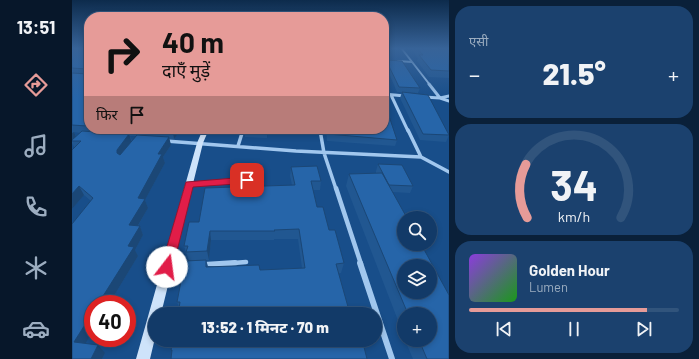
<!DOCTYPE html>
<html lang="hi">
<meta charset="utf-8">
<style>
:root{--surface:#123a68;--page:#1b416e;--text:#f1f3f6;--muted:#9cadc0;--line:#31547c;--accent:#e69b98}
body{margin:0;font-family:Barlow,"Noto Sans Devanagari",sans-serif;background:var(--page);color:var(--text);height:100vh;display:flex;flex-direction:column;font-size:15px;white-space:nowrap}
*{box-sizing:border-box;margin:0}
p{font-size:13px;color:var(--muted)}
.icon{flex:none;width:22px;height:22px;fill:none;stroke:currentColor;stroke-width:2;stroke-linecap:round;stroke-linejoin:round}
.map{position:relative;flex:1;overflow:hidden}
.details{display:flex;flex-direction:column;gap:6px;padding:6px;background:#0a2039;width:250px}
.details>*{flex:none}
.hud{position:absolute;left:12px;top:12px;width:305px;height:122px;border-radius:16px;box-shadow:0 2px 6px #0003,0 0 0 1px var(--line);background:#e69b98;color:#111;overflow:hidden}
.tools{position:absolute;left:325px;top:211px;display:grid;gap:8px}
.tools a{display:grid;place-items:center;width:40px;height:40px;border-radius:50%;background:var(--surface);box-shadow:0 2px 6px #0003,0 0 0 1px var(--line);font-size:20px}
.speed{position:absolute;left:12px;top:295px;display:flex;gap:8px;font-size:20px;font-weight:700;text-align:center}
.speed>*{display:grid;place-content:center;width:52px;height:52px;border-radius:50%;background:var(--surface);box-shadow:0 2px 6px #0003,0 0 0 1px var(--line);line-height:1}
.speed .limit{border:6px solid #d22;background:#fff;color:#111}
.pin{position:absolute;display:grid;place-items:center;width:34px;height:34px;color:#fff;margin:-17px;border-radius:8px;box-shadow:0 2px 6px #0006}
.me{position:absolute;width:44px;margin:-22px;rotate:15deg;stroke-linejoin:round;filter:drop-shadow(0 0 3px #0008)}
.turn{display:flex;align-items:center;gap:14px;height:84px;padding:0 12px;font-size:18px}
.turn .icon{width:52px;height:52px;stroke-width:2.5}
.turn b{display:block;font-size:28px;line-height:34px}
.then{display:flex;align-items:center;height:38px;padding:0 12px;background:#0003;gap:8px;font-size:15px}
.big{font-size:30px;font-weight:800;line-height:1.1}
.details .tile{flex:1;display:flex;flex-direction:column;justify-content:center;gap:6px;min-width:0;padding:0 14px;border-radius:16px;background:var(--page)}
.details .dial{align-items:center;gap:0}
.dial svg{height:104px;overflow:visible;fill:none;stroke:var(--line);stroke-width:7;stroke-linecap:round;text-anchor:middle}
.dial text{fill:var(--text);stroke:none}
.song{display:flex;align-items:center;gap:12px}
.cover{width:48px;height:48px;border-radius:6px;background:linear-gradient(135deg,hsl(270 70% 55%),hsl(120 70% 35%))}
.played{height:4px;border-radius:2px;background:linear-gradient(90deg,var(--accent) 85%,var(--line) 85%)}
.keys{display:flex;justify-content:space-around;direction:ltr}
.heat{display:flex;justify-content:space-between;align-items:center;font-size:22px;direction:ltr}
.trip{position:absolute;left:76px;top:307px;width:234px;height:40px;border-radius:20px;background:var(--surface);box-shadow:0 2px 6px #0003,0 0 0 1px var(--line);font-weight:800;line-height:40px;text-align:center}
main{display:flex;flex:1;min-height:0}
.tab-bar{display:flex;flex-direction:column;width:72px;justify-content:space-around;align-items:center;background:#07172a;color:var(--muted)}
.tab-bar .icon{width:28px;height:28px}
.tab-bar .current{color:var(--accent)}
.tab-bar b{font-size:18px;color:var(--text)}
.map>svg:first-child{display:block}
</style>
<main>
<nav class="tab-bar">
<b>13:51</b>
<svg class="icon current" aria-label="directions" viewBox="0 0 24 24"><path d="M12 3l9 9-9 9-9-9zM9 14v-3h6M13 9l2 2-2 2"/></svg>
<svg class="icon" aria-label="music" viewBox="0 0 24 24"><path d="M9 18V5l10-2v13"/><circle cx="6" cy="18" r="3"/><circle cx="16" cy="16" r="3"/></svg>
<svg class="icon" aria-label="phone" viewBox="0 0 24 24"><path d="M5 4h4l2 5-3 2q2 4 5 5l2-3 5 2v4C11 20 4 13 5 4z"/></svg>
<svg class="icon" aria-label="climate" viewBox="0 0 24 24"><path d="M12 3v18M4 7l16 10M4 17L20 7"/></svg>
<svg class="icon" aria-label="car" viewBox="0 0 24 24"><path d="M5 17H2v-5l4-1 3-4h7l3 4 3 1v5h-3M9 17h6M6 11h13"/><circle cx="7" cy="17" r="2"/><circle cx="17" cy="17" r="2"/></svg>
</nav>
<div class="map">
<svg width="377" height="359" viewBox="0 0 377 359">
<rect width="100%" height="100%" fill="#184e8a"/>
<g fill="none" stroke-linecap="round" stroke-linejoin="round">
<!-- lane -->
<path stroke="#a1c7ee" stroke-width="2.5" d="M 119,184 L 175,180"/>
<!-- street-far4 -->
<path stroke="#a1c7ee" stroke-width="2" d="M 330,49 L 358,85
M 326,61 L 340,62"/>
<!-- street-far3 -->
<path stroke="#a1c7ee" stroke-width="3" d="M 357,84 L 368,98 L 377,101
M 312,94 L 333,96
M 319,95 L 336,131
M 352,97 L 368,98 L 377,96
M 248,129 L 248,131
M 171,131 L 171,129"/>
<!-- street-far2 -->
<path stroke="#a1c7ee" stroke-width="3.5" d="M 248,130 L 252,153 L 264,189
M 336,130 L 349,157
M 94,141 L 224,151 L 349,157 L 377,172
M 166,146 L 171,130"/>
<!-- street-far1 -->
<path stroke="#a1c7ee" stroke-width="4.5" d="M 264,188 L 289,264
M 149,264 L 174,262"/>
<!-- street -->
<path stroke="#a1c7ee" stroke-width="6" d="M 288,263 L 320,359
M 132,265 L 163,263
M 96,267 L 117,265"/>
<!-- secondary -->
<path fill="#cee3fa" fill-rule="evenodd" d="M 131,129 L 137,129 L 131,143 L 89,314 L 83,314 L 83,338 L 78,359 L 64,359 L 125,143 Z"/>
</g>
<!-- wall -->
<path fill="#215791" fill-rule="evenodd" d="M 0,49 L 17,49 L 20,132 L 25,132 L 23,129 L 113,129 L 112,131 L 108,131 L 102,139 L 97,139 L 99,145 L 91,157 L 93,163 L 73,200 L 76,208 L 66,226 L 68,226 L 71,235 L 63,250 L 66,256 L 37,304 L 21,304 L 21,331 L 13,343 L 33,353 L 30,359 L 0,359 L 19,201 L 12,195 L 0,209 L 2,147 L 0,143 L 0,144 ZM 2,132 L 8,133 L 4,136 ZM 58,136 L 64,136 L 60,141 Z
M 341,49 L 377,49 L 377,78 L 357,77 L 345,61 L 346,58 L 340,50 Z
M 314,60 L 348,88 L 346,93 L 325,92 L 313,64 Z
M 330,92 L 377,135 L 374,142 L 348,140 L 328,98 Z
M 173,129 L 222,129 L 221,135 L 196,133 L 195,138 L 173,137 Z
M 254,129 L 312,129 L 325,140 L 323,146 L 255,141 Z
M 306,164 L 341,186 L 338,193 L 320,192 L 377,359 L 341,359 L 333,340 L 358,340 L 358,314 L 332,314 L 332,336 L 274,186 L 277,174 L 304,173 L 304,171 Z
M 219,167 L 249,181 L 248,190 L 241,190 L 245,207 L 257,230 L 272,263 L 269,273 L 107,307 L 105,302 L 117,261 L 112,246 L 127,222 L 220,185 L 218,176 ZM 202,239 L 226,239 L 230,268 L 188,270 L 136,266 L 134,260 L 137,260 L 139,240 L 202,240 Z"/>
<!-- shaded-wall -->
<path fill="#1b4776" d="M 17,124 L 17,129 L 23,129 L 18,133 L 15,126 Z
M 103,129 L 107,129 L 108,131 L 102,139 L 101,132 Z
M 196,129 L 196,133 L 195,138 L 195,132 Z
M 2,132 L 5,139 L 0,141 L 0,133 Z
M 57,134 L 60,143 L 48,158 L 45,153 L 45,150 Z
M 97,137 L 99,145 L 91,157 L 93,163 L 73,200 L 76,208 L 61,234 L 57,225 L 66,198 L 86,154 Z
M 7,186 L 12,195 L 0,209 L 0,194 Z
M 68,226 L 71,235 L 63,250 L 66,256 L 37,304 L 26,304 L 56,246 Z
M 138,231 L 139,240 L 137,260 L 135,251 Z
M 21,312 L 21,331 L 10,349 L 2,342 Z
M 26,345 L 33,353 L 30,359 L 19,359 Z"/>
<!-- building -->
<path fill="#2665a9" stroke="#1b4776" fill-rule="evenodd" d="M 0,49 L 17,49 L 17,71 L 15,69 L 0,68 Z
M 346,49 L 377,49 L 377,71 L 359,70 L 347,55 L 351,55 Z
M 314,60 L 330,61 L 348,88 L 327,87 Z
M 17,71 L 17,124 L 15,126 L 0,125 L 0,73 L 15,74 Z
M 330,92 L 356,95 L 377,135 L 351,134 Z
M 312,101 L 325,140 L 256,134 L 255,129 L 312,129 Z
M 58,129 L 103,129 L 101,132 Z
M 173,129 L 196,129 L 195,132 L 173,130 Z
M 10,131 L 57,134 L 45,150 L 45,153 L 48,155 L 65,135 L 97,137 L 86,154 L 90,154 L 66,198 L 73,199 L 57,225 L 68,226 L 56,246 L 62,247 L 26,304 L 21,304 L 21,312 L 2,342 L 26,345 L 19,359 L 0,359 L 0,224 L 21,198 L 7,186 L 0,194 L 0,150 L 9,141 L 0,141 L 0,140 Z
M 306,164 L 330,165 L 341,186 L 317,185 Z
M 245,166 L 249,181 L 239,181 L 245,207 L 251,207 L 257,230 L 263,230 L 272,263 L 264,264 L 278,314 L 106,314 L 108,302 L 105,302 L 113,261 L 134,260 L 134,267 L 187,265 L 188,270 L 233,268 L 227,229 L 202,230 L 203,231 L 138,231 L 135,251 L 114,252 L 116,246 L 112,246 L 117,222 L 127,222 L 133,188 L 223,185 L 219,167 Z
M 310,173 L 335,218 L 332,218 L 332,244 L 349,244 L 377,295 L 377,359 L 355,359 L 347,340 L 358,340 L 358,314 L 336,314 L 277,174 ZM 332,266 L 358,266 L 358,292 L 332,292 Z
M 101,340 L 284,340 L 285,343 L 291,343 L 295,359 L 99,359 L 100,350 L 99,350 Z"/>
<!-- sky -->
<linearGradient id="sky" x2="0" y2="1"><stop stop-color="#0d2b4c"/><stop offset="0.49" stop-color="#376398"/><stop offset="1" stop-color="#376398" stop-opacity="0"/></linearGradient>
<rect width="377" height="99" fill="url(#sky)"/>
<!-- route -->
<path fill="#e11d48" stroke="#92132f" d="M 175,177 L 178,178 L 180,180 L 178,183 L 121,187 L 101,267 L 100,270 L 95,272 L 91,270 L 89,267 L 114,182 Z"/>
</svg>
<div class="tools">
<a><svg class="icon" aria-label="search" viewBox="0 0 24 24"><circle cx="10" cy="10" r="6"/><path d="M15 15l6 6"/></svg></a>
<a><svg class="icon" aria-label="layers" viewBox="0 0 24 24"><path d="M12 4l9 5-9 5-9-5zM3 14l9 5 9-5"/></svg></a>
<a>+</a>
</div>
<div class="speed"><div class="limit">40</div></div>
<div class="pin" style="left:175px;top:180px;background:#d93025"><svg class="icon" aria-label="arrive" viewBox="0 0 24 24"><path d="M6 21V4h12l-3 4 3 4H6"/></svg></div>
<svg class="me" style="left:95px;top:267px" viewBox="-20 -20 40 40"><circle r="19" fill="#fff"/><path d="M0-13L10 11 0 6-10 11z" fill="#e11d48"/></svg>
<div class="trip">13:52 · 1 मिनट · 70 m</div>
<div class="hud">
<div class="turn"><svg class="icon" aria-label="right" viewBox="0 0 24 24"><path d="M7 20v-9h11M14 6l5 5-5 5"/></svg><div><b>40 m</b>दाएँ मुड़ें</div></div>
<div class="then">फिर<svg class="icon" aria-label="arrive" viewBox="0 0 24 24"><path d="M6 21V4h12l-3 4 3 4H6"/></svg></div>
</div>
</div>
<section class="details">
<div class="tile"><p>एसी</p>
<div class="heat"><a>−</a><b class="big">21.5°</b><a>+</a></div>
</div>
<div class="tile dial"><svg viewBox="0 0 100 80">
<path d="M14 69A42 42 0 1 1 86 69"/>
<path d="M14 69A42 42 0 0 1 13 28" stroke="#e69b98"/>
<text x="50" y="56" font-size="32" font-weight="700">34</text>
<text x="50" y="72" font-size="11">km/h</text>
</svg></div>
<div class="tile">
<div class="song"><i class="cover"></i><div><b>Golden Hour</b><p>Lumen</p></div></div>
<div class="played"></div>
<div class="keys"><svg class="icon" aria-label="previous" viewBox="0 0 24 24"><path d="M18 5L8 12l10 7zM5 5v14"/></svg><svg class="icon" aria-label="pause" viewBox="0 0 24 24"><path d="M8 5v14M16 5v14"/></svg><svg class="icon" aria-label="next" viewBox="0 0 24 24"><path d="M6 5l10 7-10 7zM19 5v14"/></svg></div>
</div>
</section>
</main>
